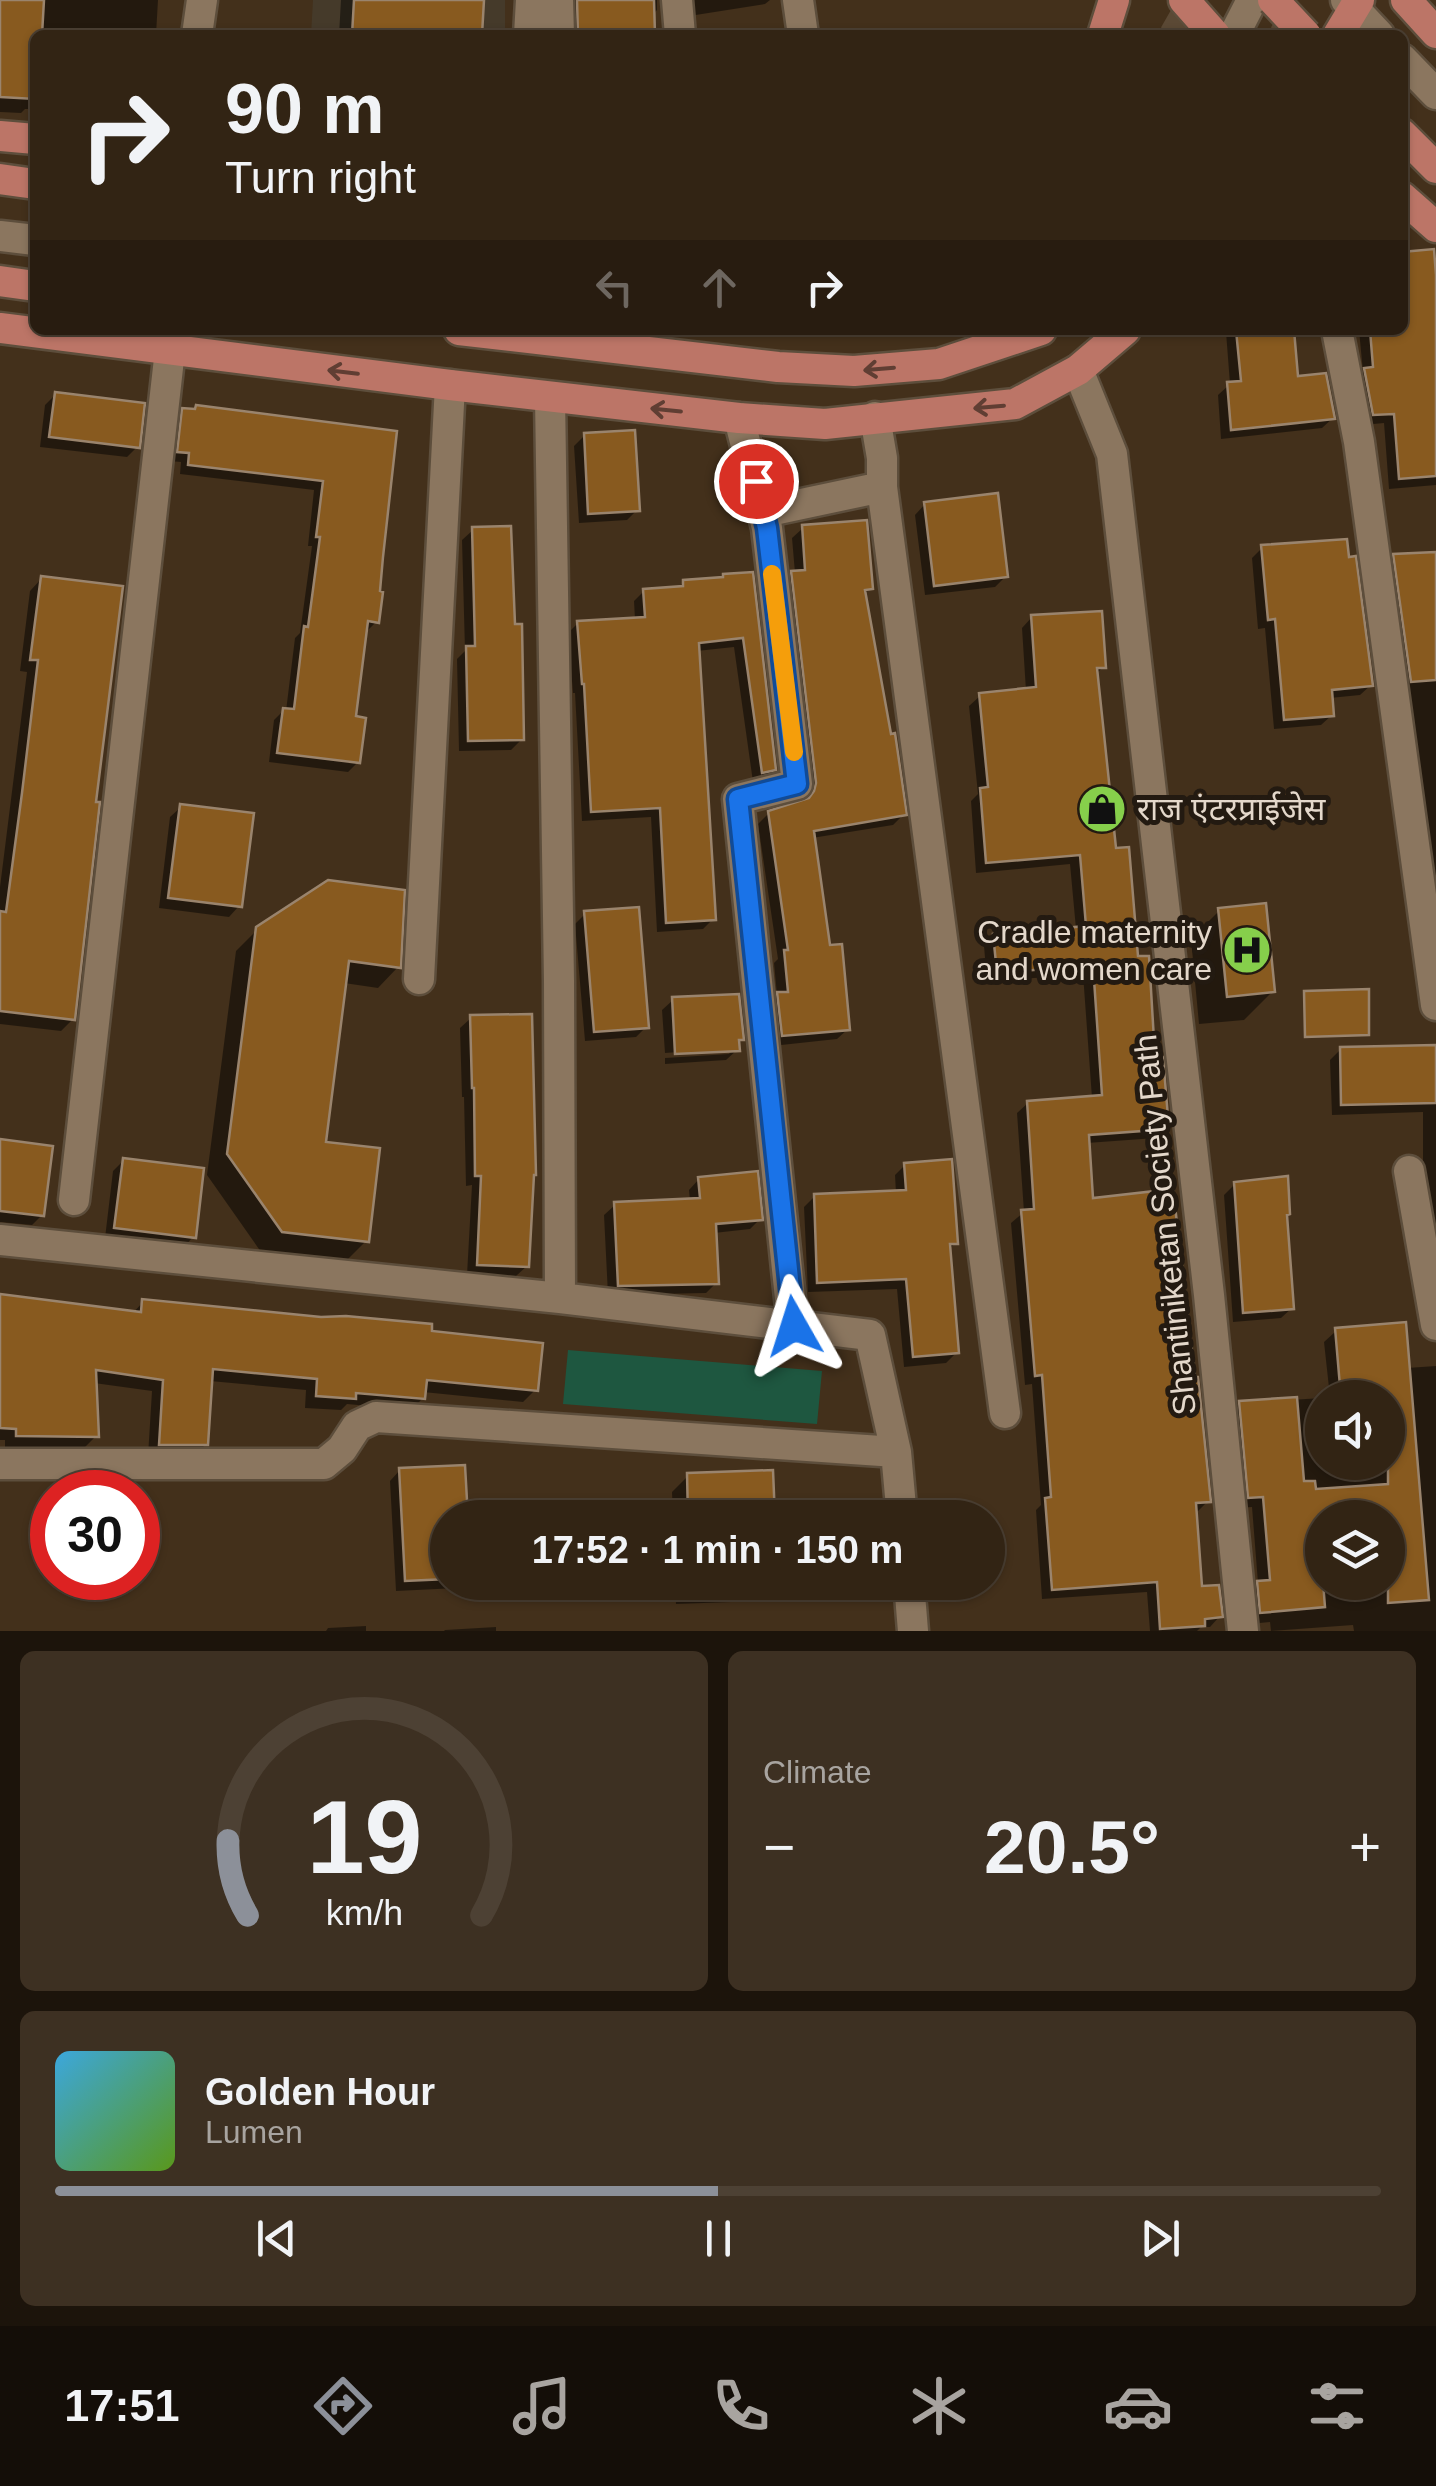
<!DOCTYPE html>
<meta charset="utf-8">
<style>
:root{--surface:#322414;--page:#3d3022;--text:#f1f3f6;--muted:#a8a4a0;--line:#4d4134;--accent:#8c9099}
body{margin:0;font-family:Arial,"Noto Sans Devanagari",sans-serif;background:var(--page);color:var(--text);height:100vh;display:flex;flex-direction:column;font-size:38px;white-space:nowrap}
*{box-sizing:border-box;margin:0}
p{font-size:32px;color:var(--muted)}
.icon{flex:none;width:55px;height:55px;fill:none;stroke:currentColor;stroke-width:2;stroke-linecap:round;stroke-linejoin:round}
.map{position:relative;height:1631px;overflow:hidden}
.panel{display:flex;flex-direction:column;gap:20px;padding:20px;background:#1c140b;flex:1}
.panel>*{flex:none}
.banner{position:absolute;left:30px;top:30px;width:1378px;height:305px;border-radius:15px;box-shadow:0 2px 8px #0004,0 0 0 2px var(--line);background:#322414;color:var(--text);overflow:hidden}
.controls{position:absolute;left:1305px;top:1380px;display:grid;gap:20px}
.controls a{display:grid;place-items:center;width:100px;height:100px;border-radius:50%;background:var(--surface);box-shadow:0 2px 8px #0004,0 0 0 2px var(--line);font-size:50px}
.speed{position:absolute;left:30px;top:1470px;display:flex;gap:20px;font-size:50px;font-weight:700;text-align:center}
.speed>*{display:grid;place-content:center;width:130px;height:130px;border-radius:50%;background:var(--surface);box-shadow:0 2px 8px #0004,0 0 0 2px var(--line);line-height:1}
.speed .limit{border:15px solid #d22;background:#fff;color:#111}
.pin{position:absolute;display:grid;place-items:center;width:85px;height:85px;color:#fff;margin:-42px;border:5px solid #fff;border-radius:50%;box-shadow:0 2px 10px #0007}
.me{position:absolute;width:110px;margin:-55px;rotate:354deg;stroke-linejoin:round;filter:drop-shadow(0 0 8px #0008)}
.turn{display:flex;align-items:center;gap:35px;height:210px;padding:0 30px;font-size:45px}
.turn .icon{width:130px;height:130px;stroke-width:2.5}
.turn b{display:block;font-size:70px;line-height:85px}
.lanes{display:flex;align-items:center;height:95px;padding:0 30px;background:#0003;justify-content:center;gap:50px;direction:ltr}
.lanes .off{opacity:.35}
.big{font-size:75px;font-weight:800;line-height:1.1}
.panel .tile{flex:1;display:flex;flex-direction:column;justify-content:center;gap:15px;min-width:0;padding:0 35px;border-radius:15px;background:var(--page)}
.panel .dial{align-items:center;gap:0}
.dial svg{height:260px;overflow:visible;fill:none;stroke:var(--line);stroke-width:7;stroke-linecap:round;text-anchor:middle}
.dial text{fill:var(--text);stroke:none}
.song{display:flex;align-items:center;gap:30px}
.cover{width:120px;height:120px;border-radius:15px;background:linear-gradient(135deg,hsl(200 70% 55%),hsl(90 70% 35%))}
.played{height:10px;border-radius:5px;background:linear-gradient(90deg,var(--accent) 50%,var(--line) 50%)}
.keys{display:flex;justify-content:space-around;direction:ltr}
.heat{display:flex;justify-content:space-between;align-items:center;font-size:55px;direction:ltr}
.panel .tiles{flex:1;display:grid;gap:20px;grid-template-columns:1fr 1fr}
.tile:last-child{grid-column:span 2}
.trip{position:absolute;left:430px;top:1500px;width:575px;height:100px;border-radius:50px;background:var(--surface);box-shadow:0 2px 8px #0004,0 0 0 2px var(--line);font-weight:800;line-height:100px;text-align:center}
.menu{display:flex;height:160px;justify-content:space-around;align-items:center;background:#140e08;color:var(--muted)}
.menu .icon{width:70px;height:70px}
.menu .current{color:var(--accent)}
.menu b{font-size:45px;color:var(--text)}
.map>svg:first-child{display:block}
</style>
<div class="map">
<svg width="1436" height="1631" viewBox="0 0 1436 1631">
<rect width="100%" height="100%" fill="#43301b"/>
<!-- commercial -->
<path fill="#453a2a" d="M 313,0 L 505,0 L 505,35 L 311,35 Z"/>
<!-- green -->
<path fill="#1e5740" d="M 568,1350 L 822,1371 L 817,1424 L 563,1404 Z"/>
<!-- shadow -->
<path fill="#0007" fill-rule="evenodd" d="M 0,0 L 158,0 L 156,35 L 35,35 L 35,109 L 25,109 L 21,113 L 0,112 Z
M 341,0 L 481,0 L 479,35 L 339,35 Z
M 558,0 L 657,0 L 657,10 L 652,15 L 652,35 L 565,35 Z
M 677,0 L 770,0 L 765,4 L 683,17 Z
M 224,30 L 338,35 L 219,35 Z
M 1436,305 L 1436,485 L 1389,489 L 1384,423 L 1363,425 L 1354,381 L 1363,372 L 1359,330 L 1402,330 Z
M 1229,330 L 1292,330 L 1296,378 L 1333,418 L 1322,428 L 1221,439 L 1218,395 L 1230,384 L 1226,332 Z
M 56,394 L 138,446 L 127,457 L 40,447 L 45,405 Z
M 183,410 L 394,433 L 376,622 L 367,631 L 364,631 L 353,719 L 358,762 L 348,772 L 269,762 L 274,720 L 284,710 L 286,711 L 295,638 L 300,633 L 312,546 L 308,546 L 314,490 L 180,474 L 181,462 L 169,461 L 174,420 Z
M 585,435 L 637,510 L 627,520 L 579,523 L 574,446 Z
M 925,504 L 1005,577 L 995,587 L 925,595 L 915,515 Z
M 803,528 L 871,588 L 863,595 L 904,814 L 893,825 L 812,838 L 828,948 L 848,1029 L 837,1039 L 772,1046 L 768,1005 L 777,995 L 774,963 L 778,959 L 758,824 L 769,813 L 805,802 L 806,795 L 782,584 L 792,573 L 795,573 L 792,538 Z
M 473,530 L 522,739 L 511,750 L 459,751 L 457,659 L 465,651 L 462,540 Z
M 1262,548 L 1371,685 L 1360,695 L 1330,698 L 1332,715 L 1321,725 L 1274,729 L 1265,628 L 1258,629 L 1252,558 Z
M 1436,555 L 1436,875 L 1427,876 L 1384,567 L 1394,557 Z
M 751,575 L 774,769 L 764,779 L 753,782 L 734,647 L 697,651 L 713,919 L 703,929 L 657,932 L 651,817 L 582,821 L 575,693 L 573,693 L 568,633 L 578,623 L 635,620 L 634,601 L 644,591 L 677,589 L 684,582 Z
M 42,578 L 94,804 L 73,1019 L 61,1031 L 0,1024 L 0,887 L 27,672 L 20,671 L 30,591 Z
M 1032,617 L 1103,667 L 1095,675 L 1114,851 L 1167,1128 L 1156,1138 L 1087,1143 L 1091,1201 L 1208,1501 L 1198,1511 L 1194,1511 L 1200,1589 L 1220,1616 L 1210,1627 L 1201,1627 L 1197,1631 L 1150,1631 L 1147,1592 L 1042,1599 L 1036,1510 L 1041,1505 L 1032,1384 L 1025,1385 L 1011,1223 L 1024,1212 L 1017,1113 L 1028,1103 L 1092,1098 L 1083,974 L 987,982 L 984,946 L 995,936 L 1076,929 L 1070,864 L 976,873 L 971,801 L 978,794 L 969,706 L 980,696 L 1026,691 L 1022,628 Z
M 181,807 L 239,906 L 229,917 L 159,908 L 170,817 Z
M 1220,910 L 1273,991 L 1244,1020 L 1199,1024 L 1191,939 Z
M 585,914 L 646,1027 L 636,1037 L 585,1041 L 575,924 Z
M 258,929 L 398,967 L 378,988 L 344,983 L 323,1144 L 366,1241 L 345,1262 L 261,1252 L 207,1175 L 236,951 Z
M 673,1000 L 742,1039 L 737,1044 L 737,1050 L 726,1060 L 665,1064 L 665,1058 L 729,1054 L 734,1048 L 665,1053 L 662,1010 Z
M 471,1018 L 527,1266 L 516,1276 L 467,1275 L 472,1185 L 466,1186 L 464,1097 L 462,1097 L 460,1028 Z
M 1436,1047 L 1436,1279 L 1423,1211 L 1423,1112 L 1332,1115 L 1330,1060 L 1341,1049 Z
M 0,1142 L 42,1215 L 32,1225 L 0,1222 Z
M 124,1160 L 193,1237 L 183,1248 L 105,1238 L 113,1171 Z
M 905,1165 L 955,1243 L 948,1250 L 957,1352 L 946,1363 L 904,1367 L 897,1289 L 808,1292 L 804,1207 L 815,1196 L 896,1193 L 895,1175 Z
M 699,1179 L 760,1219 L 750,1229 L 714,1233 L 716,1283 L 706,1293 L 608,1295 L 604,1215 L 615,1205 L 690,1201 L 689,1190 Z
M 1235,1184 L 1284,1217 L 1292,1308 L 1281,1318 L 1233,1322 L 1224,1195 Z
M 0,1294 L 10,1294 L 10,1298 L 132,1314 L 143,1302 L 429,1334 L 535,1390 L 523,1402 L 423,1392 L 423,1398 L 411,1410 L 347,1404 L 341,1410 L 305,1408 L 306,1390 L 210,1381 L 206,1444 L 194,1456 L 148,1456 L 152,1391 L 94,1383 L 96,1436 L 84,1448 L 5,1448 L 5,1440 L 0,1440 Z
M 1336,1331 L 1407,1368 L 1436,1366 L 1436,1631 L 1354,1631 L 1353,1625 L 1271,1631 L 1270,1622 L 1249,1624 L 1246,1595 L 1258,1583 L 1252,1507 L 1238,1508 L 1228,1415 L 1240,1403 L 1322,1398 L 1322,1462 L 1388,1462 L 1388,1398 L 1325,1398 L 1330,1397 L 1324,1342 ZM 1322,1518 L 1388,1518 L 1388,1582 L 1322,1582 Z
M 400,1470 L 448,1518 L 448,1582 L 463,1582 L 458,1588 L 396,1591 L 390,1481 Z
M 688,1476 L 773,1518 L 673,1518 L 672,1492 Z
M 675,1582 L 775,1582 L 775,1585 L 759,1601 L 676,1604 Z
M 366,1626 L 366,1631 L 326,1631 L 328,1628 Z
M 496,1627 L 496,1631 L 444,1631 L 445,1630 Z"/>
<!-- building -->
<path fill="#885a1f" stroke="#9a846d" stroke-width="2.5" d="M 0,0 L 44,0 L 42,35 L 35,35 L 35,99 L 0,97 Z
M 354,0 L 484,0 L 482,35 L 352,35 Z
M 577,0 L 654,0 L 655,35 L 578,35 Z
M 1434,249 L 1436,275 L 1436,476 L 1399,479 L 1394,414 L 1373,415 L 1364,368 L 1373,367 L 1370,330 L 1402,330 L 1402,252 Z
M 1236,330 L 1294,330 L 1298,376 L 1326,373 L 1335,419 L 1231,430 L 1227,382 L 1241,381 Z
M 55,392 L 145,403 L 140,448 L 49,437 Z
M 196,405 L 397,431 L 383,557 L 380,591 L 383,592 L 379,623 L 368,621 L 356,716 L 366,718 L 360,763 L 277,753 L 283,708 L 294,709 L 304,626 L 308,627 L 320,537 L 316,537 L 323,481 L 188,465 L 189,453 L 177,452 L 182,408 L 195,409 Z
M 635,430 L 640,511 L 588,514 L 584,433 Z
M 998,493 L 1008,577 L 934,586 L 924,502 Z
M 867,520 L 873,589 L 865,590 L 891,734 L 895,733 L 907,815 L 814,831 L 830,945 L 842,944 L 850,1030 L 782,1036 L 777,992 L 788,992 L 784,950 L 788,950 L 768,811 L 809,798 L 814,791 L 816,783 L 791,571 L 805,570 L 802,525 Z
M 511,526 L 515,624 L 522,624 L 524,740 L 468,741 L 466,646 L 475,646 L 472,527 Z
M 1347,539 L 1349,557 L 1356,556 L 1373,686 L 1332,690 L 1334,716 L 1284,720 L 1275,619 L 1268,620 L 1261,545 Z
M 1436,552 L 1436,680 L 1411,682 L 1393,554 Z
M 753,572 L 776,770 L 762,773 L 743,638 L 699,643 L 716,920 L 666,923 L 660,808 L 591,812 L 584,684 L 582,684 L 577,621 L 645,617 L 643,589 L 683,586 L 683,580 L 723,577 L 723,574 Z
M 41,576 L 123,586 L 96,802 L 100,802 L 75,1020 L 0,1011 L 0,911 L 6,912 L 22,793 L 38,660 L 30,660 Z
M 1102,611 L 1106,668 L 1097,668 L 1116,848 L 1129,847 L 1138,956 L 1149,956 L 1155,1057 L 1163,1057 L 1169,1129 L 1089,1135 L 1093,1198 L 1173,1189 L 1195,1377 L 1198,1377 L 1211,1502 L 1196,1503 L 1202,1586 L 1219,1585 L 1223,1617 L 1205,1619 L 1205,1626 L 1160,1629 L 1157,1582 L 1052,1590 L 1045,1498 L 1051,1497 L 1042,1375 L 1035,1376 L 1021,1210 L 1034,1209 L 1027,1101 L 1102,1095 L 1093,965 L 997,973 L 993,934 L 1086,926 L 1080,855 L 986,863 L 980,788 L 988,787 L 979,693 L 1036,687 L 1031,615 Z
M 180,804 L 254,813 L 242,907 L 168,898 Z
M 328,880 L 405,890 L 401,968 L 349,961 L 326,1142 L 380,1148 L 369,1242 L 282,1232 L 227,1154 L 256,927 Z
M 1266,903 L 1275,992 L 1227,997 L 1218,908 Z
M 639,907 L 649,1028 L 594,1032 L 584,911 Z
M 1369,989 L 1369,1035 L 1305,1037 L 1304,991 Z
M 739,994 L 744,1040 L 739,1040 L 740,1051 L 675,1054 L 672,997 Z
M 532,1014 L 536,1175 L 534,1175 L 529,1267 L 477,1265 L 481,1176 L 475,1176 L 474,1088 L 472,1088 L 470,1015 Z
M 1436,1045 L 1436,1103 L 1341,1105 L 1340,1047 Z
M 0,1139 L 53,1146 L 44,1216 L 0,1211 Z
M 123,1158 L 204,1168 L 196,1238 L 114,1228 Z
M 952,1159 L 958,1244 L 950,1244 L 959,1353 L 913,1357 L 906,1279 L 817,1283 L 814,1194 L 906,1190 L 904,1163 Z
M 758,1171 L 763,1220 L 716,1224 L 719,1284 L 618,1286 L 614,1202 L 700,1198 L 698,1177 Z
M 1288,1176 L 1290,1214 L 1287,1215 L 1294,1309 L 1243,1313 L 1234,1182 Z
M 0,1294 L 141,1312 L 142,1299 L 321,1317 L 346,1316 L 432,1324 L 432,1331 L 543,1343 L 538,1391 L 427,1380 L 425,1399 L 356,1393 L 356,1399 L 316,1396 L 317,1379 L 213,1369 L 208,1445 L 159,1445 L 163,1380 L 96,1370 L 99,1437 L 16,1436 L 16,1429 L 0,1428 Z
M 1406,1322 L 1429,1600 L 1388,1603 L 1388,1518 L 1318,1518 L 1325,1607 L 1260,1613 L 1257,1581 L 1270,1580 L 1263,1497 L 1248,1498 L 1239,1401 L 1297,1397 L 1304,1481 L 1315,1481 L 1316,1489 L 1388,1484 L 1388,1398 L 1341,1398 L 1335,1328 Z
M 465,1465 L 468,1518 L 448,1518 L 448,1579 L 405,1581 L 399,1468 Z
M 773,1470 L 775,1518 L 688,1518 L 687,1473 Z"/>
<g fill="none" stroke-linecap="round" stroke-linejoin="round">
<!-- major-tunnel -->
<path stroke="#5b4935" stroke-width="30" stroke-dasharray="30 15" stroke-linecap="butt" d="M 1174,35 L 1194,0
M 1284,35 L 1304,0"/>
<!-- minor casing -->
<g stroke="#5d4e3c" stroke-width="35">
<path id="minor" d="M 558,0 L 559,35
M 677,0 L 680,35
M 798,0 L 803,35
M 1346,0 L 1379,35
M 197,35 L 202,0
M 529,35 L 531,0
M 1234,35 L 1252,0
M 1402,59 L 1436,94
M 0,236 L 35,240
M 1337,330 L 1359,442 L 1436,1005
M 1078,370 L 1112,454 L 1209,1295 L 1243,1631
M 550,397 L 559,981 L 560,1298
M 875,417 L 882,458 L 882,487 L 1005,1413
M 739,418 L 767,528 L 797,784 L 738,799 L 793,1327
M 764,512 L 882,487
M 419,979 L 450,385
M 1409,1171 L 1436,1325
M 74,1200 L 170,350
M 0,1240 L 560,1298 L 870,1335 L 896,1452 L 902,1518
M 0,1464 L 324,1464 L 342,1449 L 357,1426 L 376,1417 L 896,1452
M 909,1582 L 913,1631"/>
</g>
<!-- major casing -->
<g stroke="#5d4e3c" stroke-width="35">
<path id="major" d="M 1184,0 L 1215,35
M 1406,0 L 1436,33
M 1103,35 L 1114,0
M 1338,35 L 1359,0
M 1402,134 L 1436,168
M 0,136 L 35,139
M 0,179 L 35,184
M 1402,197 L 1436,227
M 0,281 L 35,286
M 0,328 L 450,385 L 739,418 L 825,424 L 1015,404 L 1078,370 L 1125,330
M 459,330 L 778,367 L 854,371 L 939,364 L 1041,330"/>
</g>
<!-- minor -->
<use href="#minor" stroke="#8b765f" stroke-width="30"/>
<!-- major -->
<use href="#major" stroke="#bc7567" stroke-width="30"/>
<!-- major-bridge casing -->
<g stroke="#5d4e3c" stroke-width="35" stroke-linecap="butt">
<path id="major-bridge" d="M 1273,0 L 1306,35"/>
</g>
<!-- major-bridge -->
<use href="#major-bridge" stroke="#bc7567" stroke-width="30"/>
</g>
<!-- one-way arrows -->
<defs><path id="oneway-shaft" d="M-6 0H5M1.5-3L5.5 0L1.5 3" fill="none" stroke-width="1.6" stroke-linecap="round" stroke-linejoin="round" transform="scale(2.5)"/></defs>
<g stroke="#603e33">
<use href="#oneway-shaft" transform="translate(879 369) rotate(175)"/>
<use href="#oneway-shaft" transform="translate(343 372) rotate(-173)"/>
<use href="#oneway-shaft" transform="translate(989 407) rotate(175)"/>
<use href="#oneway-shaft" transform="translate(666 410) rotate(-174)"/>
</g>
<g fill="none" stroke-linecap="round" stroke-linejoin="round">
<!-- route casing -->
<g stroke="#114b97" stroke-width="25">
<path id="route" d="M 756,481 L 767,528 L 797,784 L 738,799 L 794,1326"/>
</g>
<!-- route -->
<use href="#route" stroke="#1a73e8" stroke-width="18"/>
<!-- slow -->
<path stroke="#f59e0b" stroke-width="18" d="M 772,574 L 794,752"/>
</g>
<!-- icons -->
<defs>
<g id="shop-disc" transform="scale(2.5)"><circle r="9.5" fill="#86cf4b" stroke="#231a11"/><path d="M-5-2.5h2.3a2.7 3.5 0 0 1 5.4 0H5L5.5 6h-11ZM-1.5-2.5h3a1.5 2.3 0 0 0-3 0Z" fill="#111"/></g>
<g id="hospital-disc" transform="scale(2.5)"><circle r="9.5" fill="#86cf4b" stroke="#231a11"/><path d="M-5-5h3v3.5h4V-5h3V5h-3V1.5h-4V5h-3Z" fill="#111"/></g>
</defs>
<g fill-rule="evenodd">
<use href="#shop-disc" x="1102" y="809"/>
<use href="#hospital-disc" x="1247" y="950"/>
</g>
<g text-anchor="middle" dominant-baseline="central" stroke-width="10" stroke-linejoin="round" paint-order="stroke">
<!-- poi labels -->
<g font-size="32" fill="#e4d8cb" stroke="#231a11" text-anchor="start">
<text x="1137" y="809">राज एंटरप्राईजेस</text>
<text x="1212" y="932" text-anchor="end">Cradle maternity<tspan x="1212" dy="37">and women care</tspan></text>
</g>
<!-- street labels -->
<g font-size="32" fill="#e4d8cb" stroke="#231a11">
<text transform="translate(1165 1225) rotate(-96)">Shantiniketan Society Path</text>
</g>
</g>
</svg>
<div class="controls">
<a><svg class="icon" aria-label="sound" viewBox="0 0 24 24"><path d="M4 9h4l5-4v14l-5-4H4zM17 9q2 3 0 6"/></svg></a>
<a><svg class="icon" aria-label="layers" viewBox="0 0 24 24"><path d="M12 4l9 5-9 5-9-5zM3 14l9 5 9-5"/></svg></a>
</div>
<div class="speed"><div class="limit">30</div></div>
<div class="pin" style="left:756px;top:481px;background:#d93025"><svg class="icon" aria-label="arrive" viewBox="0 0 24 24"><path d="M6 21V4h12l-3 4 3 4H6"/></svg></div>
<svg class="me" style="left:794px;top:1326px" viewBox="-20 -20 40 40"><path d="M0-17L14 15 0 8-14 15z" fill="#1a73e8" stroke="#fff" stroke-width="4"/></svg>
<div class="trip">17:52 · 1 min · 150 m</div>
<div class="banner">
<div class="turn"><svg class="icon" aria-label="right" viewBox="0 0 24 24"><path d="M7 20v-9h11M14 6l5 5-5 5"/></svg><div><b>90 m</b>Turn right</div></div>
<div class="lanes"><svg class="icon off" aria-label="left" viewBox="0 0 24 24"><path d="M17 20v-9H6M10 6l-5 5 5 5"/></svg><svg class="icon off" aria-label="ahead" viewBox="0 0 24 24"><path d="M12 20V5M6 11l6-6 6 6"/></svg><svg class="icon" aria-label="right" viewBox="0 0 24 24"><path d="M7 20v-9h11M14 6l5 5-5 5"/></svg></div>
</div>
</div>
<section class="panel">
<div class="tiles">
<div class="tile dial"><svg viewBox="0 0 100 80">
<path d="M14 69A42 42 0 1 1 86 69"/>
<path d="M14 69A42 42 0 0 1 8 46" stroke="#8c9099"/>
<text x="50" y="56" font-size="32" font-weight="700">19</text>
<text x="50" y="72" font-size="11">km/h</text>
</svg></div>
<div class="tile"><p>Climate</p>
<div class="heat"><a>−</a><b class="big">20.5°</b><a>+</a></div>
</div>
<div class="tile">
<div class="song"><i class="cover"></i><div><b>Golden Hour</b><p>Lumen</p></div></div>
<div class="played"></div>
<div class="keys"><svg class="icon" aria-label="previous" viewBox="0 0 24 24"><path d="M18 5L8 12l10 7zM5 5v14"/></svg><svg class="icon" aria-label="pause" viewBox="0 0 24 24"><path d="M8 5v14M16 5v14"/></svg><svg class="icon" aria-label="next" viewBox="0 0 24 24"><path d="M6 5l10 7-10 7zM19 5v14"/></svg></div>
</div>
</div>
</section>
<nav class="menu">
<b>17:51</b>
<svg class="icon current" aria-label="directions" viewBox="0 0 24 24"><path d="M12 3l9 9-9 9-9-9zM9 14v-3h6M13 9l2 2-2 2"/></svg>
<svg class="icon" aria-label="music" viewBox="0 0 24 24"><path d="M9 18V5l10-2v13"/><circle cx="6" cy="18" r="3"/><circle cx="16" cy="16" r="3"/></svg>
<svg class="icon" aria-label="phone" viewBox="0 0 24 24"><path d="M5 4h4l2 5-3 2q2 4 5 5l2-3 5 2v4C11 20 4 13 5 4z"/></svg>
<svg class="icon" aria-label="climate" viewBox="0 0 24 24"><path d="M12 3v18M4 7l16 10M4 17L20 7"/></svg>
<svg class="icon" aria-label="car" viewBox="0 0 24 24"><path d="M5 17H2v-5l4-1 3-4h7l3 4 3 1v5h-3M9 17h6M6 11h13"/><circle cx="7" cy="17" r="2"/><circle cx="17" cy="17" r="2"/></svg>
<svg class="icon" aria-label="filters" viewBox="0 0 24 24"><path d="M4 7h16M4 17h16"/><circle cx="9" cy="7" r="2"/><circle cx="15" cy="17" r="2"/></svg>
</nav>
